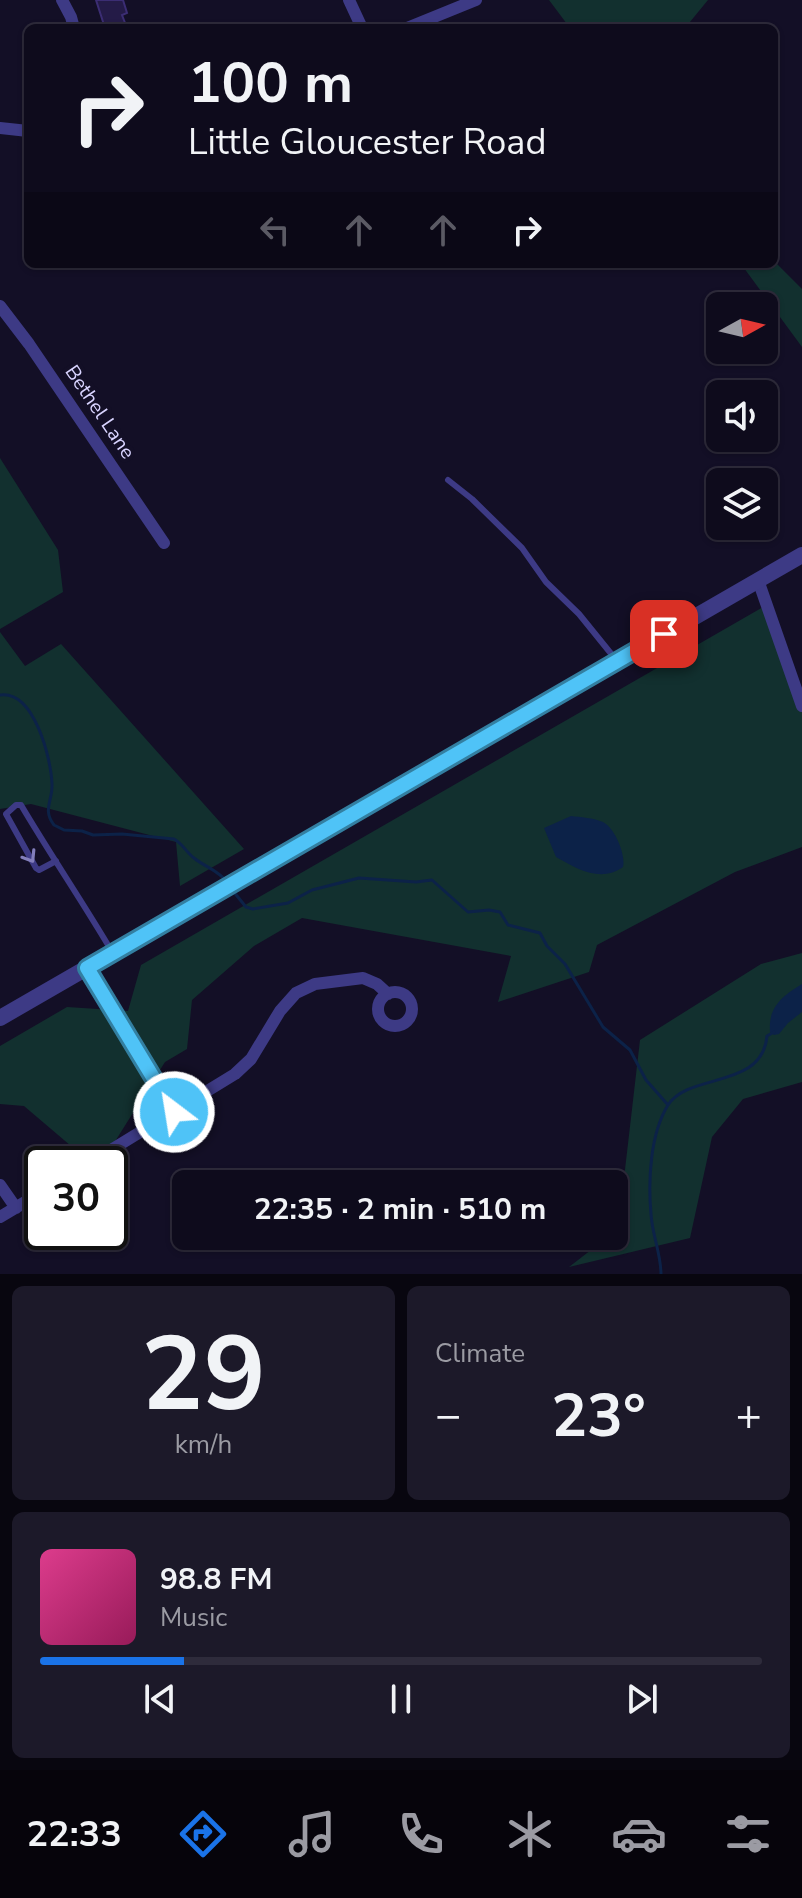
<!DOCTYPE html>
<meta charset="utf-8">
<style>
:root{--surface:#0e0b1c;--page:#1c1929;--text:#f1f3f6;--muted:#9b9ba3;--line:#2e2b3b;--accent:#1a73e8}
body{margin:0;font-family:"Nunito Sans",sans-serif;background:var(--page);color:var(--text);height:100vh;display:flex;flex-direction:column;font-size:30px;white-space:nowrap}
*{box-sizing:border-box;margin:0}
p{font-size:26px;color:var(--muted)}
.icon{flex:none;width:44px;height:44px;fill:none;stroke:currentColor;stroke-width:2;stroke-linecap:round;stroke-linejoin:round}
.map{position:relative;height:1274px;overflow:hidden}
.details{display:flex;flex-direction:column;gap:12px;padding:12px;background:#08060f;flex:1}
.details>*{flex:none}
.banner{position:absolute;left:24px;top:24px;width:754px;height:244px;border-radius:12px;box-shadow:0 2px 6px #0004,0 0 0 2px var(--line);background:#0e0b1c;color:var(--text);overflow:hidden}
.needle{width:52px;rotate:82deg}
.tools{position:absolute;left:706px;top:292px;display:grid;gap:16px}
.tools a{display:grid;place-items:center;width:72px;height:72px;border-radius:12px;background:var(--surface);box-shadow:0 2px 6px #0004,0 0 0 2px var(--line);font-size:40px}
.speed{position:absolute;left:24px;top:1146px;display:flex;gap:16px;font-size:40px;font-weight:700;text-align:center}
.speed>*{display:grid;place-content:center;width:104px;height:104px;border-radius:50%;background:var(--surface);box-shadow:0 2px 6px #0004,0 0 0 2px var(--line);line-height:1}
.speed .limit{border:4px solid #111;border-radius:12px;background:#fff;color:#111}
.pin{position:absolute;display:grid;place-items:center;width:68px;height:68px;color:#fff;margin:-34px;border-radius:16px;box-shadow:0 4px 12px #0006}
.me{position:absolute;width:88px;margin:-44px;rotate:329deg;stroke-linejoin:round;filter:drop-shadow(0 0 6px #0008)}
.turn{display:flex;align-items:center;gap:28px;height:168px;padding:0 32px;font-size:36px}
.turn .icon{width:104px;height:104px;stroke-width:2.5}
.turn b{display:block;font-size:56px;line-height:68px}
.lanes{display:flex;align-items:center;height:76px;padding:0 32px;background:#0003;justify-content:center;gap:40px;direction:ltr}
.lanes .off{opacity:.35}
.big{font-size:60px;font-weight:700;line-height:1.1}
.details .card{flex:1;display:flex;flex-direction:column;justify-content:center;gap:12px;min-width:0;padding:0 28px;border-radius:12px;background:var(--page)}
.details .dial{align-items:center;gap:0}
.dial b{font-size:104px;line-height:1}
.song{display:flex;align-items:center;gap:24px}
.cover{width:96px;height:96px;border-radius:12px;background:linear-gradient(135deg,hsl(330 70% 55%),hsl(330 70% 35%))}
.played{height:8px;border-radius:4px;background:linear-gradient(90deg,var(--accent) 20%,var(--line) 20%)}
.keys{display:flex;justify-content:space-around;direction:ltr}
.heat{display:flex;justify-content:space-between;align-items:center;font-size:44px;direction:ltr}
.details .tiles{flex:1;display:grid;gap:12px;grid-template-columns:1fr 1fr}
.card:last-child{grid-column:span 2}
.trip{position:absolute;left:172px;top:1170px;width:456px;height:80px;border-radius:12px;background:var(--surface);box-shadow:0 2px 6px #0004,0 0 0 2px var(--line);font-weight:700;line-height:80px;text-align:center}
.dock{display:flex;height:128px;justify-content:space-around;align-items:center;background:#06040b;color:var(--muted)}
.dock .icon{width:56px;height:56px}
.dock .active{color:var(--accent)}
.dock b{font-size:36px;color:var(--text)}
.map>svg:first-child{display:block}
</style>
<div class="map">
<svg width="802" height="1274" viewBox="0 0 802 1274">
<rect width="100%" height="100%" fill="#130f26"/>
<!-- green -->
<path fill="#12302f" d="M 549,0 L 708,0 L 685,28 L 570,28 Z
M 774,261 L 802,289 L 802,347 L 741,264 L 774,264 Z
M 0,458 L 58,550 L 63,592 L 0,629 Z
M 765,606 L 802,698 L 802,847 L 735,872 L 597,945 L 589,972 L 498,1002 L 511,956 L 302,918 L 254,946 L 192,1000 L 187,1049 L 165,1062 L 109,1151 L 91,1163 L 24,1106 L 0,1104 L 0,1046 L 67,1007 L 128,1011 L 141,965 Z
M 0,632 L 25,666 L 61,644 L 244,849 L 180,886 L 176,842 L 31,804 L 0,809 Z
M 802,953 L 802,1082 L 743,1099 L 712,1137 L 690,1238 L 569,1267 L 609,1236 L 614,1236 L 618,1230 L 640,1040 L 761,964 Z"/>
<!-- water -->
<path fill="#0c2248" d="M 571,816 C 580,817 594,818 603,822 C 615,828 626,855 623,867 C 601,883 577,869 556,857 L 544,828 Z
M 802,984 L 802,1012 L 788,1023 L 779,1034 L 774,1035 L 770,1032 C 768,1006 783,996 802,984 Z"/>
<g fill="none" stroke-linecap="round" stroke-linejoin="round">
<!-- stream -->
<path stroke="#0c2248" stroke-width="3" d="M 0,695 C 34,690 51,758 52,784 C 53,800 42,810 54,825 L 64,830 L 82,831 L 93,835 L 122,834 L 174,839 C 183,844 186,852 194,858 C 205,867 218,870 227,882
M 233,891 L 246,907 L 253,909 L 288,903 L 312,890 L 359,878 L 416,882 L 432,880 L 468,912 L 489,910 L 500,912 L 508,925 L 540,933 L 547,946 L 565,964 L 603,1027 L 630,1050 L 646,1080 L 668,1105
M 661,1274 C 661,1254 652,1234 651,1214 C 648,1181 650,1134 668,1105 C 689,1072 762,1090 767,1036 L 774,1032"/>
</g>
<!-- building -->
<path fill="#241b47" stroke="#3b2d73" stroke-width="2" d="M 96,0 L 123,0 L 127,13 L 122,15 L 127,28 L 105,28 Z"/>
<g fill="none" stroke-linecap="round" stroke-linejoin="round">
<!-- service -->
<path stroke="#3d3a85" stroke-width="6" d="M 448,480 L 472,499 L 522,548 L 546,582 L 579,614 L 617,661
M 56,861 L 39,870 L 36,868 L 6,814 L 16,805 L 21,805 C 50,854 82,901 111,950"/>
<!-- minor -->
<path stroke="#3d3a85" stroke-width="12" d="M 62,0 L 71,17 L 74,28
M 349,0 L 362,28
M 407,28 L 476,0
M 0,128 L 28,131
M 0,306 L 29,344 L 164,543
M 758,580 L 802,706
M 87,968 L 174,1112
M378 1009a17 17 0 1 1 34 0a17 17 0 1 1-34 0Z
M 88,1164 L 235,1074 L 251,1059 L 280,1011 L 296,993 L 315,984 L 363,978 L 377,984 L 388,994
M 0,1185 L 16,1208
M 0,1217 L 42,1192"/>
<!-- tertiary -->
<path stroke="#3d3a85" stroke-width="16" d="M 0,1018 L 802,555"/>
</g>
<!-- one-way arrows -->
<defs><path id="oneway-chevron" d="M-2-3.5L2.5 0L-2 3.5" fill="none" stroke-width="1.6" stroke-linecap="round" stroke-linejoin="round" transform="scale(2)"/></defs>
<use stroke="#837fbc" href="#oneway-chevron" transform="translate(30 857) rotate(58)"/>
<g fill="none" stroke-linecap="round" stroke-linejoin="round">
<!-- route casing -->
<g stroke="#337fa1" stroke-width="20">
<path id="route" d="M 174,1112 L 87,968 L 664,634"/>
</g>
<!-- route -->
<use href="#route" stroke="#4fc3f7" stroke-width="14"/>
</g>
<g text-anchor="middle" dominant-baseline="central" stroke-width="8" stroke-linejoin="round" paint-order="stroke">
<!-- street labels -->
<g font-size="20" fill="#d9d4ff" stroke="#130f26">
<text transform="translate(100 412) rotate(56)">Bethel Lane</text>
</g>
</g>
</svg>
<div class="tools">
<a><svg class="needle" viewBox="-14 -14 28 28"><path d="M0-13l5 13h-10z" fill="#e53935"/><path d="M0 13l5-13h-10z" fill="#9b9ba3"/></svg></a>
<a><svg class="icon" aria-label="sound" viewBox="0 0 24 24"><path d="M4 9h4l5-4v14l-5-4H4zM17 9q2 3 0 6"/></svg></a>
<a><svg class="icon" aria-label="layers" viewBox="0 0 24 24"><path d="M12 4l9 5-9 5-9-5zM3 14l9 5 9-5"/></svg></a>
</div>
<div class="speed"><div class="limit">30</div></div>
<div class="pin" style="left:664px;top:634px;background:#d93025"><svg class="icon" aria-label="arrive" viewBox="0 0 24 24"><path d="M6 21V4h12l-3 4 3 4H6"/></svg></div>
<svg class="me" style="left:174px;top:1112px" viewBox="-20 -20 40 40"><circle r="17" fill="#4fc3f7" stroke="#fff" stroke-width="3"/><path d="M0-11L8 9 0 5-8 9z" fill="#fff"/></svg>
<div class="trip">22:35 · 2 min · 510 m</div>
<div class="banner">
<div class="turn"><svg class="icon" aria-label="right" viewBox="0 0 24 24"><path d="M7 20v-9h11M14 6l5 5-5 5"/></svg><div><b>100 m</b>Little Gloucester Road</div></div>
<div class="lanes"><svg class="icon off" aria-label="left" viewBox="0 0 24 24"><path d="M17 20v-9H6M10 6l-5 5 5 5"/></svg><svg class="icon off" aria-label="ahead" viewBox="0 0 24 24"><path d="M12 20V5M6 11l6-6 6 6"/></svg><svg class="icon off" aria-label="ahead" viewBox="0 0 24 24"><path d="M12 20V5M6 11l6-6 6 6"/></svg><svg class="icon" aria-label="right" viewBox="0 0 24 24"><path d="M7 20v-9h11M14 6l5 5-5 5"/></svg></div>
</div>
</div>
<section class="details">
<div class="tiles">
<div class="card dial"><b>29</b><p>km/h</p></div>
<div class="card"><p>Climate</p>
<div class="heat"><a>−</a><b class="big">23°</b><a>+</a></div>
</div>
<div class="card">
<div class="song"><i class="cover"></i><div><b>98.8 FM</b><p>Music</p></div></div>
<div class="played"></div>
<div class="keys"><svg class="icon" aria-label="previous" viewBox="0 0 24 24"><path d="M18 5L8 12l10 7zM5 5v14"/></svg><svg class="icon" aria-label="pause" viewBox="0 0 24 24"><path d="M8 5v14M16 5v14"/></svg><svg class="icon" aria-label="next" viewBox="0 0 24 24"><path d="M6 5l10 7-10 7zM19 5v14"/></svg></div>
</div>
</div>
</section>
<nav class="dock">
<b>22:33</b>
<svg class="icon active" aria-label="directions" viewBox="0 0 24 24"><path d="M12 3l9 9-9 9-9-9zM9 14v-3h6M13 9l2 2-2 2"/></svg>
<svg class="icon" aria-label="music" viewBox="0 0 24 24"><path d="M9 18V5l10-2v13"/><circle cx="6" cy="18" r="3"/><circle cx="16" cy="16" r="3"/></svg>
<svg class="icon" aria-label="phone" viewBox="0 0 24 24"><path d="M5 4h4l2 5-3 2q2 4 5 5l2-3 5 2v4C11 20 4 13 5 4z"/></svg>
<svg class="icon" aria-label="climate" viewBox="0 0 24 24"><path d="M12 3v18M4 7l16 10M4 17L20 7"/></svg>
<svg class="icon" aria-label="car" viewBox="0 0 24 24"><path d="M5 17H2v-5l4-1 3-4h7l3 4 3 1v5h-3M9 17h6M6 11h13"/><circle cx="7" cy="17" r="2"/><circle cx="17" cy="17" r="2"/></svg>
<svg class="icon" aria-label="filters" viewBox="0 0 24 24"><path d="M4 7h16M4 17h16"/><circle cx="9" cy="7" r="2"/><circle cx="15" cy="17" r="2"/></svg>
</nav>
